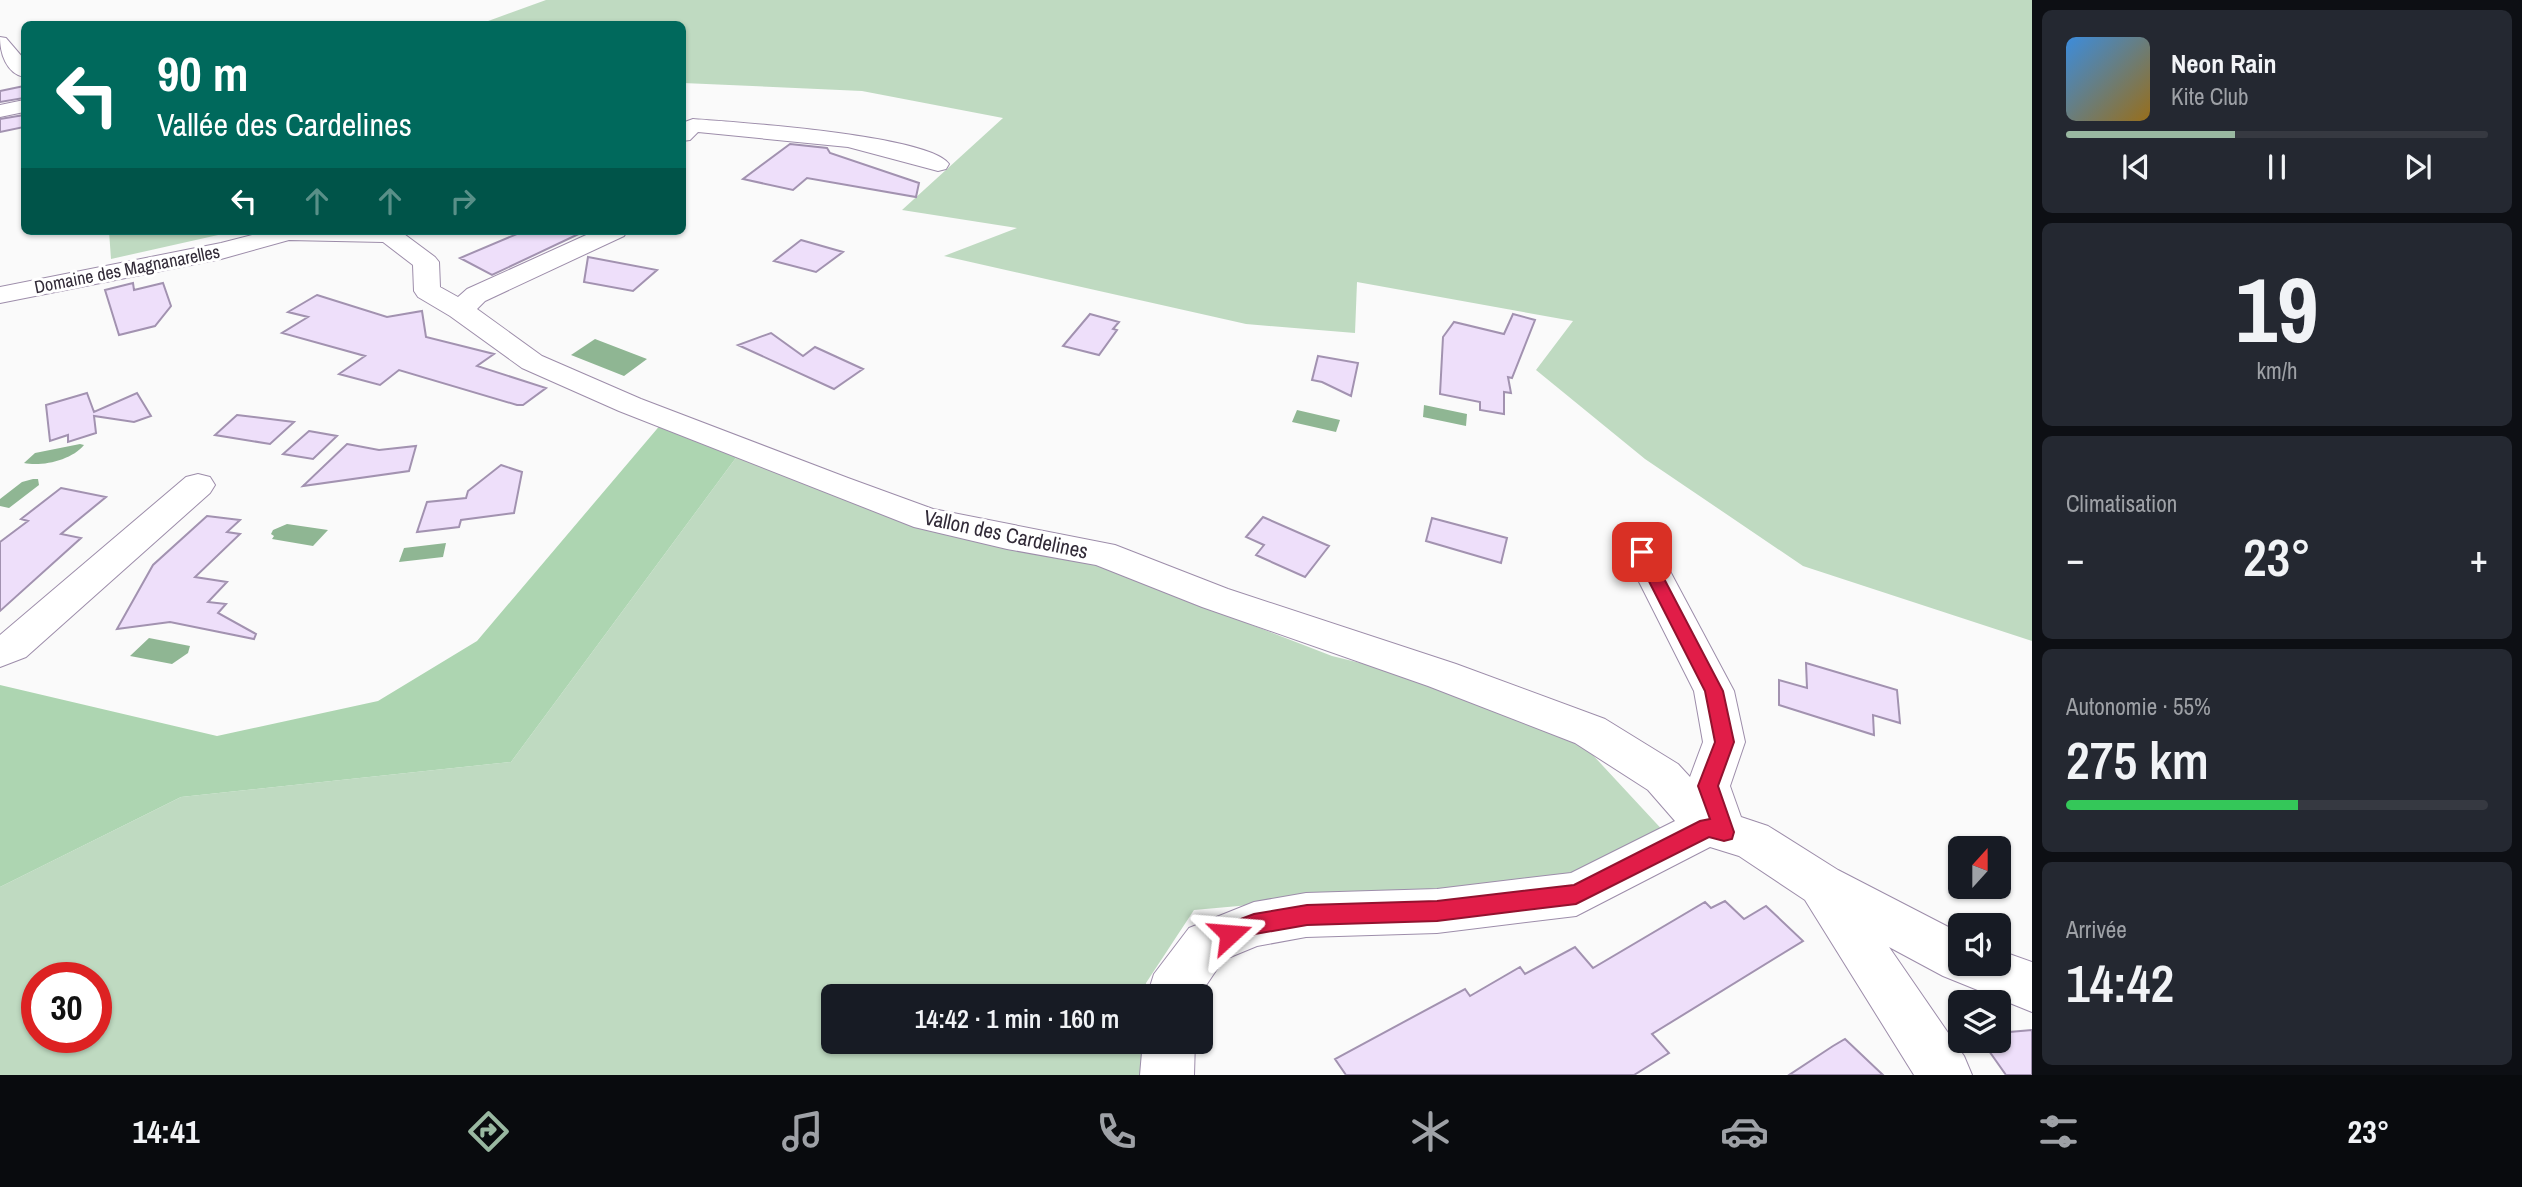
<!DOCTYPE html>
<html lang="fr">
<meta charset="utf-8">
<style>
:root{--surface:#171b24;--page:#242831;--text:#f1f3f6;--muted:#9ea1a6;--line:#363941;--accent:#99b8a1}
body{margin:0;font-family:"Archivo Narrow",sans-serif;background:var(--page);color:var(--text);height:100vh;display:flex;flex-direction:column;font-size:26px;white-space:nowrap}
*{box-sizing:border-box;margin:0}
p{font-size:23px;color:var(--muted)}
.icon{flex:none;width:38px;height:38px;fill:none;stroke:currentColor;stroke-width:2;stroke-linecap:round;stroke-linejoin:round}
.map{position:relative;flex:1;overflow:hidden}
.panel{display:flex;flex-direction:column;gap:10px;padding:10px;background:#0d0f14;width:490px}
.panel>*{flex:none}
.guide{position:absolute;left:21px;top:21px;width:665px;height:214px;border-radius:10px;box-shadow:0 2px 5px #0004;background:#00695c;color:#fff;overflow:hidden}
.needle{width:46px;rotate:21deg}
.tools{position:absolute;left:1948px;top:836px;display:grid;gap:14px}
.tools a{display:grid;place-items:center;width:63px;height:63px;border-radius:10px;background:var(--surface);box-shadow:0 2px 5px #0004;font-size:35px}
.speed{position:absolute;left:21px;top:962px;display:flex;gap:14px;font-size:35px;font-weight:700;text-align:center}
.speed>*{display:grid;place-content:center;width:91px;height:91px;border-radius:50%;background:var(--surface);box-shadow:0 2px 5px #0004;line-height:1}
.speed .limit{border:10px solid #d22;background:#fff;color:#111}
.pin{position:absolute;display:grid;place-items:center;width:60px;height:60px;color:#fff;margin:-30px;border-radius:14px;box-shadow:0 4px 10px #0006}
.me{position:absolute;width:77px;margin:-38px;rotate:71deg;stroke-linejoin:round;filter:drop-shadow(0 0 5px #0008)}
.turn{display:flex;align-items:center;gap:24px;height:147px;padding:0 21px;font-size:32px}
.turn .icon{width:91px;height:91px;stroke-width:2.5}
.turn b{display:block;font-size:49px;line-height:60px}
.lanes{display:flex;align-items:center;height:66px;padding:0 21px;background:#0003;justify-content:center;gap:35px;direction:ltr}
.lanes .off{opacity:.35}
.big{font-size:52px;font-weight:600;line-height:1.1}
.panel .card{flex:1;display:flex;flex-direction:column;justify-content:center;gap:10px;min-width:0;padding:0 24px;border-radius:10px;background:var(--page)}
.panel .dial{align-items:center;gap:0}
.dial b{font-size:91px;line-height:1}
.song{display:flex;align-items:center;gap:21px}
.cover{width:84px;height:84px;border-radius:10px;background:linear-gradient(135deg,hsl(210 70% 55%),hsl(40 70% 35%))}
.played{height:7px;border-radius:4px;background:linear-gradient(90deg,var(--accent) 40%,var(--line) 40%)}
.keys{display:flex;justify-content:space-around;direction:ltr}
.heat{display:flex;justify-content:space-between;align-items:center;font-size:38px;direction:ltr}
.charge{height:10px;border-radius:5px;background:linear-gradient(90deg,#34c759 55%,var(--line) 0)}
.trip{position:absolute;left:821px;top:984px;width:392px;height:70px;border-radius:10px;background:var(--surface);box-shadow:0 2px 5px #0004;font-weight:600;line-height:70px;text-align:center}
.tab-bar{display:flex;height:112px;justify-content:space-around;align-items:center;background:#090b0e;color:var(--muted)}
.tab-bar .icon{width:49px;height:49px}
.tab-bar .active{color:var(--accent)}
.tab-bar b{font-size:32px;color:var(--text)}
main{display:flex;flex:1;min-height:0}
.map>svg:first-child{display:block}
</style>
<main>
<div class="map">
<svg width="2032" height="1075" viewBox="0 0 2032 1075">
<rect width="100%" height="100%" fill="#fafafa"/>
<!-- green -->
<path fill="#bfdac1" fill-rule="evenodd" d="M 546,0 L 2032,0 L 2032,641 L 1803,566 L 1645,459 L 1536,370 L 1573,321 L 1357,282 L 1355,333 L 1246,324 L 944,256 L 1017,228 L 902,210 L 1003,118 L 862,91 L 683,83 L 682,24 L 480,24 Z
M 109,231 L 236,231 L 111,259 Z
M 738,455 L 912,526 L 1096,565 L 1332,656 L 1551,710 L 1668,836 L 1566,877 L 1194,910 L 1146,983 L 1146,996 L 833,996 L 833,1041 L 1147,1041 L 1148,1075 L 0,1075 L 0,887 L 181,797 L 511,762 ZM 37,978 L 96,978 L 96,1038 L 37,1038 Z"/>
<!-- forest -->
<path fill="#add5b1" d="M 662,423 L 738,455 L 511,762 L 181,797 L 0,887 L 0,685 L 217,736 L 378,701 L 477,641 Z"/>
<!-- water -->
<path fill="#8fb693" d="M 595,339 L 647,359 L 624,376 L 571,355 Z
M 1424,405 L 1467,414 L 1466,426 L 1423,417 Z
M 1297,410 L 1340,420 L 1336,432 L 1292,422 Z
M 80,444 L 84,445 C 72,460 42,467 24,463 L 35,453 Z
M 33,479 L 38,479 L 39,485 L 9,508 L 0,506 L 0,499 L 22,482 Z
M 287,524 L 328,530 L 313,546 L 272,539 L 274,536 L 271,534 L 273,530 Z
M 446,543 L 443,557 L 399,562 L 404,548 Z
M 149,638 L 190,646 L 188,653 L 172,664 L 130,656 Z"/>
<!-- building -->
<path fill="#eedffa" stroke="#a292b0" stroke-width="2" d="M 24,86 L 24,98 L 0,102 L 0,91 Z
M 24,115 L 24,127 L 0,132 L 0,119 Z
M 790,144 L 827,148 L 830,153 L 919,183 L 916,197 L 807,178 L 793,190 L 743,179 Z
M 524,231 L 585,231 L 492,275 L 460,258 Z
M 801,240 L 843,252 L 816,272 L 774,261 Z
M 588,257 L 657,270 L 633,291 L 584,282 Z
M 133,283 L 134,290 L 163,283 L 171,306 L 155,326 L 119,335 L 105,290 Z
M 317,295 L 387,317 L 422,311 L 426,337 L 494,354 L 477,366 L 546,388 L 523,405 L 517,405 L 399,370 L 380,385 L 339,374 L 365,356 L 282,333 L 308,317 L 288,312 Z
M 1090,314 L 1119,322 L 1113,329 L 1117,330 L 1099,355 L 1063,346 Z
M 1513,314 L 1535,320 L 1512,378 L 1508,377 L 1511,393 L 1504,392 L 1504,414 L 1480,410 L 1480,402 L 1440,394 L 1443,337 L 1454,322 L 1504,334 Z
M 771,333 L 803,356 L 815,347 L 863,369 L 834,389 L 738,345 Z
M 1318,356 L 1358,363 L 1351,396 L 1322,382 L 1312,380 Z
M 87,393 L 94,412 L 137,393 L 151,416 L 134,422 L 94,416 L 96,433 L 68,442 L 68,435 L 50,441 L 46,405 Z
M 237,415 L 294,422 L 270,444 L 215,435 Z
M 309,431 L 337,436 L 313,459 L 283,454 Z
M 347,444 L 379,450 L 416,446 L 409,471 L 303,486 Z
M 501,465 L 522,472 L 514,513 L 461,520 L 459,527 L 417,532 L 427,502 L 466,498 L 468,491 Z
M 61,488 L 106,497 L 61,534 L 81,538 L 0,611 L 0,542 L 28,521 L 21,519 Z
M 207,516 L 240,520 L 227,532 L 240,534 L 195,577 L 227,582 L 208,602 L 226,604 L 218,613 L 256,634 L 254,639 L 170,622 L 117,629 L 153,565 Z
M 1263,517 L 1329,546 L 1305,577 L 1256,555 L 1264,545 L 1246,537 Z
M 1432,518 L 1507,538 L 1501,563 L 1426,541 Z
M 1806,663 L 1897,690 L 1900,723 L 1873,715 L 1874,735 L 1779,705 L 1779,680 L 1807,688 Z
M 1725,901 L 1744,919 L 1766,906 L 1803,941 L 1652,1034 L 1669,1053 L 1634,1075 L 1346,1075 L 1335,1059 L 1465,989 L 1470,996 L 1520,967 L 1525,974 L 1575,947 L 1593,968 L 1705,902 L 1711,908 Z
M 2032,1030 L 2032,1075 L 2006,1075 L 1982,1041 L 1998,1041 L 1998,1033 Z
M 1845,1039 L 1883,1075 L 1789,1075 L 1833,1046 Z"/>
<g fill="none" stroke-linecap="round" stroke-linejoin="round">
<!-- minor casing -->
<g stroke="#9d8daa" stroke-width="2">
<path id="minor" d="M 0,37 L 6,38 L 24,59 L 24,77 C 6,73 0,53 0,37 Z
M 24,100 L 24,112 L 0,117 L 0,105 Z
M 693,119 C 734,122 929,135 949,164 L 946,169 L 938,171 L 848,147 L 698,132 L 690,140 L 682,141 L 682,123 Z
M 268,231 L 400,231 L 435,257 L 439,262 L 440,287 L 458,297 L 467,289 L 595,231 L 627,231 L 624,236 L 485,301 L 477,309 L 542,356 L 641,399 L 848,478 L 933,509 L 1115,545 L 1228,589 L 1456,664 L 1605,719 L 1678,764 L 1690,777 L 1703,742 L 1694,691 L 1624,552 L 1629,543 L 1642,540 L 1655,543 L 1734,691 L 1745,742 L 1730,786 L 1741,817 L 1768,826 L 1838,870 L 1960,933 L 1960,964 L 1998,964 L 1998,950 L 2032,962 L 2032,1012 L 1943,976 L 1889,947 L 1964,1056 L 1972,1075 L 1914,1075 L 1805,900 L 1739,856 L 1710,847 L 1576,916 L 1437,933 L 1306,937 L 1257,946 L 1223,960 L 1199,996 L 1147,996 L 1154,974 L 1189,928 L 1254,902 L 1306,893 L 1437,889 L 1571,873 L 1675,821 L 1648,790 L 1575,743 L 1428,686 L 1202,607 L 1096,565 L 1007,549 L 914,527 L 619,411 L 522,368 L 450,316 L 418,297 L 414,291 L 413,265 L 383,242 L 289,240 L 221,259 L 0,303 L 0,287 L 221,243 Z
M 198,474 L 210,477 L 215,485 L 210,493 L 26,657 L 0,667 L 0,635 L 186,477 Z
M 1143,1041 L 1195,1041 L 1194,1075 L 1140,1075 Z"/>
</g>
<!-- minor -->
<use href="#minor" fill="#fff" fill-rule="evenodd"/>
</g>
<!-- route -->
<path fill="#e11d48" stroke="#92132f" stroke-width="2" d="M 1642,547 L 1650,552 L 1723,691 L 1734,742 L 1718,786 L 1734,832 L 1732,839 L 1724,841 L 1709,837 L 1576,904 L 1437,921 L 1307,925 L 1255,934 L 1230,944 L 1222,941 L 1219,934 L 1222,926 L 1254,914 L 1307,905 L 1437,901 L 1574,885 L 1700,821 L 1710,819 L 1698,786 L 1715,742 L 1705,691 L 1634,552 Z"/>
<g text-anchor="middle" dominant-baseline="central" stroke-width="6" stroke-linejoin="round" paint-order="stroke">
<!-- far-street labels -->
<g font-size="18" fill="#322b38" stroke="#fff">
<text transform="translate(127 269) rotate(-11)">Domaine des Magnanarelles</text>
</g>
<!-- street labels -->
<g font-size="21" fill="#322b38" stroke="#fff">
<text transform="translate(1006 534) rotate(12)">Vallon des Cardelines</text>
</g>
</g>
</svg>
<div class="tools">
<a><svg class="needle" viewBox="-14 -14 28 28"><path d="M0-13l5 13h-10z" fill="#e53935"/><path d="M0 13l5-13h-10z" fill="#9ea1a6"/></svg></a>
<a><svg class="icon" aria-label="sound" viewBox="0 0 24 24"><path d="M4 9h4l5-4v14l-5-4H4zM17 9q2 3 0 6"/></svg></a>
<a><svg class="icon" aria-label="layers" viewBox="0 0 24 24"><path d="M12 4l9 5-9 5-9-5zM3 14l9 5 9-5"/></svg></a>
</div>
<div class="speed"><div class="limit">30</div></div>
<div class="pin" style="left:1642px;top:552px;background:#d93025"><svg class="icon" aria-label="arrive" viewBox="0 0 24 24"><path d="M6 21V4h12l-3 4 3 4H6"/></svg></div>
<svg class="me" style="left:1230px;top:934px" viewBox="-20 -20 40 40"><path d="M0-17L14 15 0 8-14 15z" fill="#e11d48" stroke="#fff" stroke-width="4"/></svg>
<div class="trip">14:42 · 1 min · 160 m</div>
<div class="guide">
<div class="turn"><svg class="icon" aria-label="left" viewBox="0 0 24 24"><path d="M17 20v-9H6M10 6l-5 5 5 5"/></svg><div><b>90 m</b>Vallée des Cardelines</div></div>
<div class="lanes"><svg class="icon" aria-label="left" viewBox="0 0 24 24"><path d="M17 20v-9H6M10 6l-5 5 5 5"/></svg><svg class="icon off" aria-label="ahead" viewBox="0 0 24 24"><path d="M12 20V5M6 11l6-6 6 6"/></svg><svg class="icon off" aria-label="ahead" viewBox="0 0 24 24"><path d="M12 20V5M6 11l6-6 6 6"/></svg><svg class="icon off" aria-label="right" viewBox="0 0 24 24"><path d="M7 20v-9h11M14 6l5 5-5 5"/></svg></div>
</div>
</div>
<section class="panel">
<div class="card">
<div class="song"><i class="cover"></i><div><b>Neon Rain</b><p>Kite Club</p></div></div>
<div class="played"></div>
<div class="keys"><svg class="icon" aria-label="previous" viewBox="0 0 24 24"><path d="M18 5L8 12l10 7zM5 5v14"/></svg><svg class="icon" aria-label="pause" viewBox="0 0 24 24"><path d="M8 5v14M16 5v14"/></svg><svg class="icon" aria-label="next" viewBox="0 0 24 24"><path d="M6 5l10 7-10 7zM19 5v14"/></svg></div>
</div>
<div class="card dial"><b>19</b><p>km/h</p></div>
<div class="card"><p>Climatisation</p>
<div class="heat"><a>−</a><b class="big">23°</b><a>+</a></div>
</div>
<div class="card"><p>Autonomie · 55%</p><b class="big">275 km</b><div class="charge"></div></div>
<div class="card"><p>Arrivée</p><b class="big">14:42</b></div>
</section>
</main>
<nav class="tab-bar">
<b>14:41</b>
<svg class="icon active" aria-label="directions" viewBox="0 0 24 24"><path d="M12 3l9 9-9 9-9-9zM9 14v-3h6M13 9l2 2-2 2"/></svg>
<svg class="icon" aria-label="music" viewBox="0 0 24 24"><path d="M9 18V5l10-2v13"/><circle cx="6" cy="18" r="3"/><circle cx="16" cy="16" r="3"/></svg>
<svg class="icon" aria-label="phone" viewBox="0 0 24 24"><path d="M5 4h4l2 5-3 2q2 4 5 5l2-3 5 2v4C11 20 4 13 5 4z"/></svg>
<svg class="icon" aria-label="climate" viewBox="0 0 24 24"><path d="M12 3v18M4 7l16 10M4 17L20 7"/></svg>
<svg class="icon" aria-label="car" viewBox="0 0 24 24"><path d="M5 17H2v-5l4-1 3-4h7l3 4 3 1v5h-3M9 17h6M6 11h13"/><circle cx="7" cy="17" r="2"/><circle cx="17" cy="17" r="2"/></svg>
<svg class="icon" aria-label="filters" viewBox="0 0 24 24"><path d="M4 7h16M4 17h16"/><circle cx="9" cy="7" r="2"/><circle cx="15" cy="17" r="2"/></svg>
<b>23°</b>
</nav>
